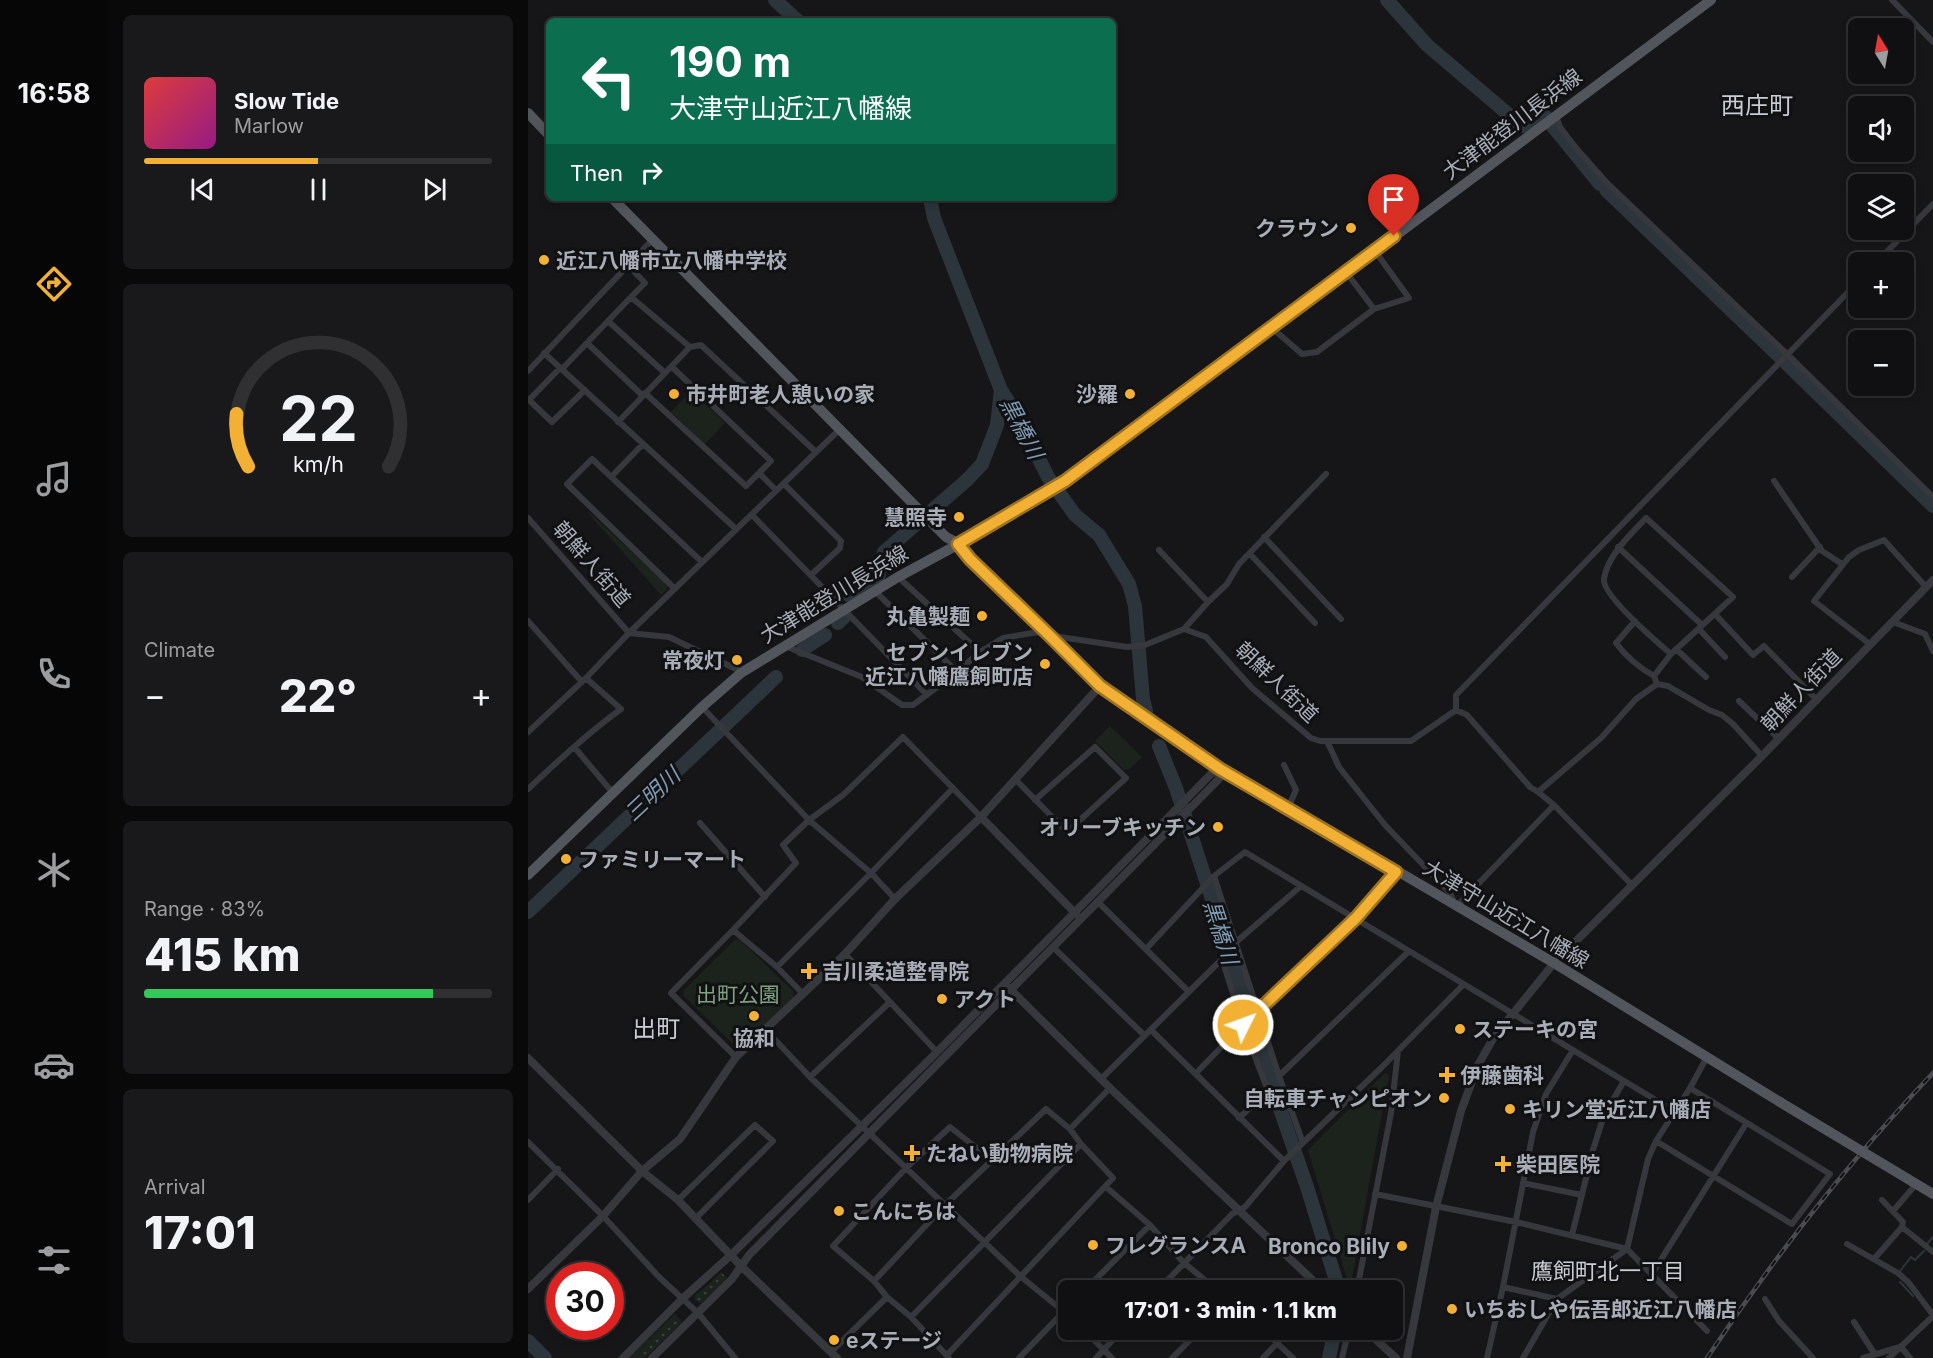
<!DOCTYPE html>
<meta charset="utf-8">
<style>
:root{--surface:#101012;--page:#19191b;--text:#f1f3f6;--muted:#9c9d9f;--line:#303032;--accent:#f2b134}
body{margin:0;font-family:Inter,"Noto Sans JP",sans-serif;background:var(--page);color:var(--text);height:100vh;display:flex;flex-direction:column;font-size:22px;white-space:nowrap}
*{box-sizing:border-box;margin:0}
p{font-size:20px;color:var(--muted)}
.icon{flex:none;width:33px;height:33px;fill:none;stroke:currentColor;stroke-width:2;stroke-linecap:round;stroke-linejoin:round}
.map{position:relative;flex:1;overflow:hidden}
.side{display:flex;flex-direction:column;gap:15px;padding:15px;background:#09090a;width:420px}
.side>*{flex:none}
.top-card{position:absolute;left:18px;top:18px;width:570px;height:183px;border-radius:9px;box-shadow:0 3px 9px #0003,0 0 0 2px var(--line);background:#0b6e4f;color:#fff;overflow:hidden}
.needle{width:39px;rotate:349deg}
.fabs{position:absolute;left:1320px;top:18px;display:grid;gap:12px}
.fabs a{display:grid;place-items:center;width:66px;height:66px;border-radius:9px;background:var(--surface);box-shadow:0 3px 9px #0003,0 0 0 2px var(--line);font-size:30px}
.speed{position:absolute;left:18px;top:1262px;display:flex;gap:12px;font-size:30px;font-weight:700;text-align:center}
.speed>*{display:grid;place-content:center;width:78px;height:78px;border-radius:50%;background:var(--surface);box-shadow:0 3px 9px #0003,0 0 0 2px var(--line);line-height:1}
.speed .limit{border:9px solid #d22;background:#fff;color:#111}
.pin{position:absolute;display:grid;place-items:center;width:51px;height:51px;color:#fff;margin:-62px -26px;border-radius:50% 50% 50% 0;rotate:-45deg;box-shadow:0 0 6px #0007}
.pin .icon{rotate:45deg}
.me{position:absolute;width:66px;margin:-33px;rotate:48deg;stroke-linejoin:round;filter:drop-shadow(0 0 4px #0008)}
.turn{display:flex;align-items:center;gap:21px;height:126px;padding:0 24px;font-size:27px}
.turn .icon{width:78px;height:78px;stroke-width:2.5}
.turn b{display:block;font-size:42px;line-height:51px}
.then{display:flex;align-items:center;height:57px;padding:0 24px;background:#0003;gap:12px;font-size:22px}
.big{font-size:45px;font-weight:800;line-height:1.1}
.side .widget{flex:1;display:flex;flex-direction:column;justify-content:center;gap:9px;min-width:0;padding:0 21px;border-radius:9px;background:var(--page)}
.side .dial{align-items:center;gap:0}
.dial svg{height:156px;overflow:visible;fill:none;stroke:var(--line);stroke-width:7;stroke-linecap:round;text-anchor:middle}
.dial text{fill:var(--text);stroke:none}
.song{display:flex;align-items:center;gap:18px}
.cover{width:72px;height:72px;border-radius:9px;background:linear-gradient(135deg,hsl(0 70% 55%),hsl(310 70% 35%))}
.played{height:6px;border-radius:3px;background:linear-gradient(90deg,var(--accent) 50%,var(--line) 50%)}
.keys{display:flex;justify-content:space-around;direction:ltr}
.heat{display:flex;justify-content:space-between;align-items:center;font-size:33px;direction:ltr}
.charge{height:9px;border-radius:4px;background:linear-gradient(90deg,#34c759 83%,var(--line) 0)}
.trip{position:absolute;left:530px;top:1280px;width:345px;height:60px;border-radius:9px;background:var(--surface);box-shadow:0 3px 9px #0003,0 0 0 2px var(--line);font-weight:800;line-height:60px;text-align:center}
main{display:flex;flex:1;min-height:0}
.tab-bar{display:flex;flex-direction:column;width:108px;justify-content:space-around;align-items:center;background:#060607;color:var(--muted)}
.tab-bar .icon{width:42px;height:42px}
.tab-bar .current{color:var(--accent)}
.tab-bar b{font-size:27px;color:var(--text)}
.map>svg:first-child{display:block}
</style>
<main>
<nav class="tab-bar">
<b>16:58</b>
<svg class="icon current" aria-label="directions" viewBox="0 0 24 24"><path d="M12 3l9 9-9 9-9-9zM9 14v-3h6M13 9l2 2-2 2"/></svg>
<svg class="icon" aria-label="music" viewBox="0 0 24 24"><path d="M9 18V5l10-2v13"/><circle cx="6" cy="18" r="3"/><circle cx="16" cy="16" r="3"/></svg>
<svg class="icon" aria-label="phone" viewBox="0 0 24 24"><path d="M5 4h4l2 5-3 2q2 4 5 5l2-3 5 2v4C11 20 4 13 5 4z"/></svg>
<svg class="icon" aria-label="climate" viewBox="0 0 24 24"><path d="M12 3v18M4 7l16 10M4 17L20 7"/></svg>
<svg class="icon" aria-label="car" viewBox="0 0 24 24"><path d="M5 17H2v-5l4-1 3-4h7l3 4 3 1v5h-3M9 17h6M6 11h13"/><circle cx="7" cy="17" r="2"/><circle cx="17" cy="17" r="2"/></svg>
<svg class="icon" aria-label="filters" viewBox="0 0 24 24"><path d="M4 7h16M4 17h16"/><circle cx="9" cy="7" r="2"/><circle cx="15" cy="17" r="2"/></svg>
</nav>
<section class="side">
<div class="widget">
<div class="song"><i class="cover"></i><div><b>Slow Tide</b><p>Marlow</p></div></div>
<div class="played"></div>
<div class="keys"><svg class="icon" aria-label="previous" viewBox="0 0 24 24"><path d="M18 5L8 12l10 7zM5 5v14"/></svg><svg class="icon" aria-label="pause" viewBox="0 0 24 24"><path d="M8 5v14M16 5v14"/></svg><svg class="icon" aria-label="next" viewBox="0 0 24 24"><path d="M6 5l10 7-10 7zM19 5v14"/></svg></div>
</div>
<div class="widget dial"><svg viewBox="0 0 100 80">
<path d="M14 69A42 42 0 1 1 86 69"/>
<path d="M14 69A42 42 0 0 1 8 42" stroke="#f2b134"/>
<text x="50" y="56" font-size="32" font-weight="700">22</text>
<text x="50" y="72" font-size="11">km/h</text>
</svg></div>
<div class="widget"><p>Climate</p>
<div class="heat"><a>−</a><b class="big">22°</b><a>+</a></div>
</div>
<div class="widget"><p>Range · 83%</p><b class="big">415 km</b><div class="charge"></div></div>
<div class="widget"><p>Arrival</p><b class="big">17:01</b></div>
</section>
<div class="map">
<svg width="1405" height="1358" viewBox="0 0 1405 1358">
<defs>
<pattern id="grass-dots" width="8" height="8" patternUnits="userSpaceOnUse" patternTransform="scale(1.5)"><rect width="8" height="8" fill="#1c231d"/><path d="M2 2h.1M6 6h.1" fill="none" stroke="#3a403c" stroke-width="1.8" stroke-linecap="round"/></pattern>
</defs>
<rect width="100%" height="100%" fill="#161618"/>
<!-- grass -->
<path fill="url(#grass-dots)" d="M 193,1272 L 199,1278 L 175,1301 L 172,1303 L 167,1300 L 167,1295 L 180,1285 Z
M 147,1314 L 154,1322 L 117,1358 L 101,1358 Z"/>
<!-- park -->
<path fill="#1c231d" d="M 163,391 L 197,423 L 177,444 L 143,412 Z
M 61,512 L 139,585 L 139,589 L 133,595 L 60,513 Z
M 582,726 L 614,757 L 602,769 L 596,770 L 567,741 Z
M 208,939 L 213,941 L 265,991 L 266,999 L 214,1049 L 208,1047 L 155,995 L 156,990 Z
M 857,1073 L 861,1075 L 822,1289 L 780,1150 Z"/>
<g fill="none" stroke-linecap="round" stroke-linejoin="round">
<!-- stream -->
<path stroke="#2c353c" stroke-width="2" d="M 1399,1244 L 1405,1237
M 1372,1271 L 1383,1257 L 1387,1260 L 1396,1251
M 1372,1282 L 1385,1296"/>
<!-- river -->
<path stroke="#2c353c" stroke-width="14" d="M 247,0 L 270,21
M 859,0 L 899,45 L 994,126 L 1000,126 L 1015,114 L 1018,117
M 1023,124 L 1072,184
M 1078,190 L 1253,358
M 402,198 L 406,218 L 473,390 L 489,415 L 520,477 L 547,515 L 571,535 L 601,584 L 607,606 L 615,699 L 618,711
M 1258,363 L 1405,506
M 321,595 L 350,578 L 356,552 L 439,480 L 454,464 L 469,425 L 473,390
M 310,623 L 316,617
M 274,650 L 297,635
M 631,746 L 648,788 L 749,1100 L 779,1187 L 811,1290
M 0,912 L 248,677
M 0,1341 L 17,1358
M 801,1358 L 807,1329"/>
<!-- minor -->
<path stroke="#37383d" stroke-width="6" d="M 1364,0 L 1405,42
M 1028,116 L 1032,127 L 1048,148 L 1079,183 L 1260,355 L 1405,497
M 1349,262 L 1405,204
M 100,265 L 117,283 L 103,297 L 162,347
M 818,272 L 846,309
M 80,321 L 137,373
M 744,328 L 774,354 L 789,352 L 846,309 L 881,298 L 847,251
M 59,343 L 115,396
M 16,353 L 208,529
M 34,369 L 103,297
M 0,371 L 125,239
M 117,393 L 218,486 L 243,461 L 144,367
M 0,399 L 24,422 L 57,390
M 1,400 L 32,368
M 90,422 L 162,347 L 173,345 L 288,452
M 231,473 L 248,490
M 83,477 L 114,445
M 1246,481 L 1294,551 L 1314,564
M 256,484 L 313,541 L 312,548 L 283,575
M 224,515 L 399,695
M 0,518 L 101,633 L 312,429
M 736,537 L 813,619
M 1090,547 L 1174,625
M 631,550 L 680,602 L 699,584 L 711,564 L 798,474
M 722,554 L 787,623
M 370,577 L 452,652
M 1264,577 L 1292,547
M 147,589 L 39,484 L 64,459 L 174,562
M 347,591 L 429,672
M 1187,614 L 1225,655 L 1236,646 L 1289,700
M 0,621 L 54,682
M 1107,621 L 1088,643 C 1099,658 1110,667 1126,676
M 1365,622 L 1397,634 L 1405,651
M 656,629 L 680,602
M 1171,629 L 1197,657
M 1343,645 L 1286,601 L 1321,557 L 1331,550 L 1356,540 L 1398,587
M 257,646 L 334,677 L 374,705 L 385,705 L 424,676 L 452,652 L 475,638 L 510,632 L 532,637 L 599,647 L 617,645 L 656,629 L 678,637 L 724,688 L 783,738 L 792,741 L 883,741 L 928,710 L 939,715 L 1002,787 L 1010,792 L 1073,738 L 1108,699 L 1129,684 L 1140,686 L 1181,710 L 1194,715 L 1205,724 L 1234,756
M 1148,649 L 1178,677
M 1129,684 L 1126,676 L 1143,654 L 1205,597 L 1118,518 C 1103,534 1079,556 1076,579 C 1074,595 1129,642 1143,654
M 1211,701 L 1251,739
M 174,707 L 281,820 L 343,873 L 367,899
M 928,710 L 928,695 L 1330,282
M 0,732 L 58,678 L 101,633 L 141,637 L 208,669 L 213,673
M 799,741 L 811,767 L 857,825 L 922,893 L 928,907 L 1026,805
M 47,748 L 85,793
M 756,765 L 768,790 L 760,808
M 487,779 L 539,832 L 598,778 L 567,747 L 507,800
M 0,789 C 30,761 60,733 93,709 L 58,678
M 1010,792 L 1026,805 L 1104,885
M 172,823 L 237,897
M 686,876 L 751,1076 L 775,1143
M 570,902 L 661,992
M 205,930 L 249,967 L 275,994
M 707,943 L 773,886
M 525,947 L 616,1035
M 618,949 L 686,876 L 717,852 L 1146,1111
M 317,954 L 409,1052
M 249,967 L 343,873 L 425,788
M 238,1030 L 282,1077 L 492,1276 L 540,1315
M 623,1030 L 756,1161
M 208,1057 L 143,993 L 205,930 L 268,863 L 255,845 L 281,820 L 315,795 L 375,737 L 453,817
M 668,1073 L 715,1025 L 828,918 L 868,872
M 751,1076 L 881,951
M 282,1077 L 361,1003
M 573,1079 L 694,959 L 715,1025 L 740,1091 L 711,1118
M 542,1129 L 582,1088
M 1128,1141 L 1264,1224 L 1302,1174 L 1162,1088
M 0,1142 L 75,1216 L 131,1277 L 170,1313 L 207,1358
M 995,1183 L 1054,1195
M 578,1187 L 622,1225 L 655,1262 L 689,1290
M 847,1194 L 988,1222 L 1099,1249 L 1179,1331
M 0,1200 L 30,1169
M 150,1200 L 227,1125 L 245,1141 L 168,1218
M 1354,1200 L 1375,1222 L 1374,1227 L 1405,1252
M 1365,1211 L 1384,1189
M 1044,1235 L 1065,1150 L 1076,1115 L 1096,1081
M 1319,1244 L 1370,1273 L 1381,1283 L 1405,1315
M 1346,1259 L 1374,1227
M 1124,1274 L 1218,1124
M 346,1281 L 417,1205 L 518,1109 L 542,1129 L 553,1144 L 585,1178 L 419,1355
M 975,1287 L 1029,1299
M 557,1290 L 622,1225
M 630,1290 L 704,1214 L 717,1207 L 756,1161 L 854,1067 L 935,985
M 829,1290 L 863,1113 L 870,1051
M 1237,1299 L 1251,1321 L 1285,1358
M 383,1317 L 553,1144
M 1326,1322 L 1346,1353
M 555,1329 L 584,1358
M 734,1329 L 765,1358
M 1373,1347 L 1382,1358
M 303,1352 L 359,1297
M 421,1358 L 383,1317 L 359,1297 L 346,1281 L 305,1246 L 378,1168 L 422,1127 L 464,1160
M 491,1358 L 540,1307
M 568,1358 L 595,1329
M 644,1358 L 673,1329
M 735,1358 L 750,1342
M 814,1358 L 821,1329
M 959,1358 L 975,1287 L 1005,1132 L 1018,1094 L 1045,1050
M 995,1358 L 1029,1299 L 1099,1249 L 1120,1159 L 1128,1141 L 1162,1088 L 1179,1057
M 1335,1358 L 1372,1347
M 1361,1358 L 1405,1316"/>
<!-- tertiary -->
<path stroke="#37383d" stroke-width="8" d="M 453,817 L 548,914
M 481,988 L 582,1088 L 795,1290
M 0,1058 L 114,1171 L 150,1200 L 213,1266 L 309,1358
M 0,1289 L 75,1216 L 114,1171 L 152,1139 L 208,1057 L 317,954 L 367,899 L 453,817 L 572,686
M 836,1329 L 868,1358
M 95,1358 L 154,1299 L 203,1255 L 409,1052 L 683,774 L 692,769
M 124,1358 L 204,1279 L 221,1255 L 691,779 L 692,769
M 879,1358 L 908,1207 L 933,1111 L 950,1065 L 966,1037 L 1026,963 L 1234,756 L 1405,580"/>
<!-- primary -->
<path stroke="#53555c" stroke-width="10" d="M 0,113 L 21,135
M 84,198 L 400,519 L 418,537 L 431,544 L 442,559 L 521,634 L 572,686 L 675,757 L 1026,963 L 1252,1102
M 0,875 L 174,707 L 213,673 L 370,577 L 442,538 L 524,490 L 683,371 L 744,328 L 1183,0"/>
<!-- rail casing -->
<g stroke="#4a4c52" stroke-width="4.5">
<path id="rail" d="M 1179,1358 C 1247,1256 1321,1161 1405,1073"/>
</g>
<!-- rail -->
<use href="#rail" stroke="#111113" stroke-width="2" stroke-dasharray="7" stroke-linecap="butt"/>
<!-- primary-bridge -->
<path stroke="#53555c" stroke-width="10" d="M 1252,1102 L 1405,1194"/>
</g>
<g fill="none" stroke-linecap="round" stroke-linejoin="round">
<!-- route casing -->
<g stroke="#9d7322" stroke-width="15">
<path id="route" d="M 715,1025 L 828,918 L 868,872 L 692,769 L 572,686 L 520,634 L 442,559 L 430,544 L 537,481 L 866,236"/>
</g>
<!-- route -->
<use href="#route" stroke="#f2b134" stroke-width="10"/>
</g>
<!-- markers -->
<g fill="#f2b134" stroke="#111113" stroke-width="2">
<circle cx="823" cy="228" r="6"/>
<circle cx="16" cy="260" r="6"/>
<circle cx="146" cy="394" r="6"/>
<circle cx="602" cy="394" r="6"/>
<circle cx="431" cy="517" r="6"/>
<circle cx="454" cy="616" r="6"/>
<circle cx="209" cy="660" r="6"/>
<circle cx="517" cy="664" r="6"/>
<circle cx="690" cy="827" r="6"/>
<circle cx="38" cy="859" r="6"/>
<path d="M278 962h6v6h6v6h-6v6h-6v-6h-6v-6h6z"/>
<circle cx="414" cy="999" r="6"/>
<circle cx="226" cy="1016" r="6"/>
<circle cx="932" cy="1029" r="6"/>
<path d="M916 1066h6v6h6v6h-6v6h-6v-6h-6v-6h6z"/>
<circle cx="916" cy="1098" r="6"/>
<circle cx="982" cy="1109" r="6"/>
<path d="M381 1144h6v6h6v6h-6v6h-6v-6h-6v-6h6z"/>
<path d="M972 1155h6v6h6v6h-6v6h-6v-6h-6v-6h6z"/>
<circle cx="311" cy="1211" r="6"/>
<circle cx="565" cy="1245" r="6"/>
<circle cx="874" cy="1246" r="6"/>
<circle cx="924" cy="1309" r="6"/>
<circle cx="306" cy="1340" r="6"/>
</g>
<g text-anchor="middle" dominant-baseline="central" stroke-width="6" stroke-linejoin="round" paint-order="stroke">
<!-- street labels -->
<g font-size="21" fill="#a8adb8" stroke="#111113">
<text transform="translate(984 124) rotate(-37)">大津能登川長浜線</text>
<text transform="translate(64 564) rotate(49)">朝鮮人街道</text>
<text transform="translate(306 594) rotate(-31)">大津能登川長浜線</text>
<text transform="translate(749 682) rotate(44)">朝鮮人街道</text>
<text transform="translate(1273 690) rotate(-46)">朝鮮人街道</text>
<text transform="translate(978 914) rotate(31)">大津守山近江八幡線</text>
</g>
<!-- poi labels -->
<g font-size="21" font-weight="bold" fill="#a8adb8" stroke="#111113" text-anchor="start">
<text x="811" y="228" text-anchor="end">クラウン</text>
<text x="28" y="260">近江八幡市立八幡中学校</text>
<text x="158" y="394">市井町老人憩いの家</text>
<text x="590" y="394" text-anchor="end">沙羅</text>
<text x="419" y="517" text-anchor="end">慧照寺</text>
<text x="442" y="616" text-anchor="end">丸亀製麺</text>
<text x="505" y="652" text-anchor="end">セブンイレブン<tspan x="505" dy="24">近江八幡鷹飼町店</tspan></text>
<text x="197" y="660" text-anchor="end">常夜灯</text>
<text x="678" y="827" text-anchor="end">オリーブキッチン</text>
<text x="50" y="859">ファミリーマート</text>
<text x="294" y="971">吉川柔道整骨院</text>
<text x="426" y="999">アクト</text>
<text x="944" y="1029">ステーキの宮</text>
<text x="226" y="1038" text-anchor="middle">協和</text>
<text x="932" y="1075">伊藤歯科</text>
<text x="904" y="1098" text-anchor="end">自転車チャンピオン</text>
<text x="994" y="1109">キリン堂近江八幡店</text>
<text x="398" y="1153">たねい動物病院</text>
<text x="988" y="1164">柴田医院</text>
<text x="323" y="1211">こんにちは</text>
<text x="577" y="1245">フレグランスA</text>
<text x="862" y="1246" text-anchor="end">Bronco Blily</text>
<text x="936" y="1309">いちおしや伝吾郎近江八幡店</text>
<text x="318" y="1340">eステージ</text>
</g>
<!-- park labels -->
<g font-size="21" fill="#7fa381" stroke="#111113">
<text x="210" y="994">出町公園</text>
</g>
<!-- water labels -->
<g font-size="22" font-style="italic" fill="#7f9bb3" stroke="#111113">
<text transform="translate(494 428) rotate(62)">黒橋川</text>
<text transform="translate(124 794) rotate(-43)">三明川</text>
<text transform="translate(693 932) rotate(72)">黒橋川</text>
</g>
<!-- neighbourhood labels -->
<g font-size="22" fill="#c9ccd4" stroke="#111113">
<text x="1080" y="1271">鷹飼町北一丁目</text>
</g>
<!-- quarter labels -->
<g font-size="24" fill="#c9ccd4" stroke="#111113">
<text x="1229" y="105">西庄町</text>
<text x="128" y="1028">出町</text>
</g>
</g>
</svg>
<div class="fabs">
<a><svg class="needle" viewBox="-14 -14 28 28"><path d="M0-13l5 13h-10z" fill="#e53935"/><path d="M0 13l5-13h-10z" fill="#9c9d9f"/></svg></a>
<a><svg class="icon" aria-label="sound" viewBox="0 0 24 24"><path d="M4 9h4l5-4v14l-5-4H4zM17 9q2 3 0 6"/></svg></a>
<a><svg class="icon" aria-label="layers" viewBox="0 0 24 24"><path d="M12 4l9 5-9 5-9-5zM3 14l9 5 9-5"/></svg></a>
<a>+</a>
<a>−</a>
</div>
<div class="speed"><div class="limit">30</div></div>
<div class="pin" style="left:866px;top:236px;background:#d93025"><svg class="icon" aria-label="arrive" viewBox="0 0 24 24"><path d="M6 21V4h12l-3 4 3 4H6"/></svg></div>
<svg class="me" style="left:715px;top:1025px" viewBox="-20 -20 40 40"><circle r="17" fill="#f2b134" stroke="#fff" stroke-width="3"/><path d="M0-11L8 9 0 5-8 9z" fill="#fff"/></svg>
<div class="trip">17:01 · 3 min · 1.1 km</div>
<div class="top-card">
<div class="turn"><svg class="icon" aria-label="left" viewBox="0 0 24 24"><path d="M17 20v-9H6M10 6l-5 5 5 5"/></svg><div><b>190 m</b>大津守山近江八幡線</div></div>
<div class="then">Then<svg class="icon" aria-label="right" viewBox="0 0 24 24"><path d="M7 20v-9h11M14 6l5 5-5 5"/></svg></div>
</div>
</div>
</main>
